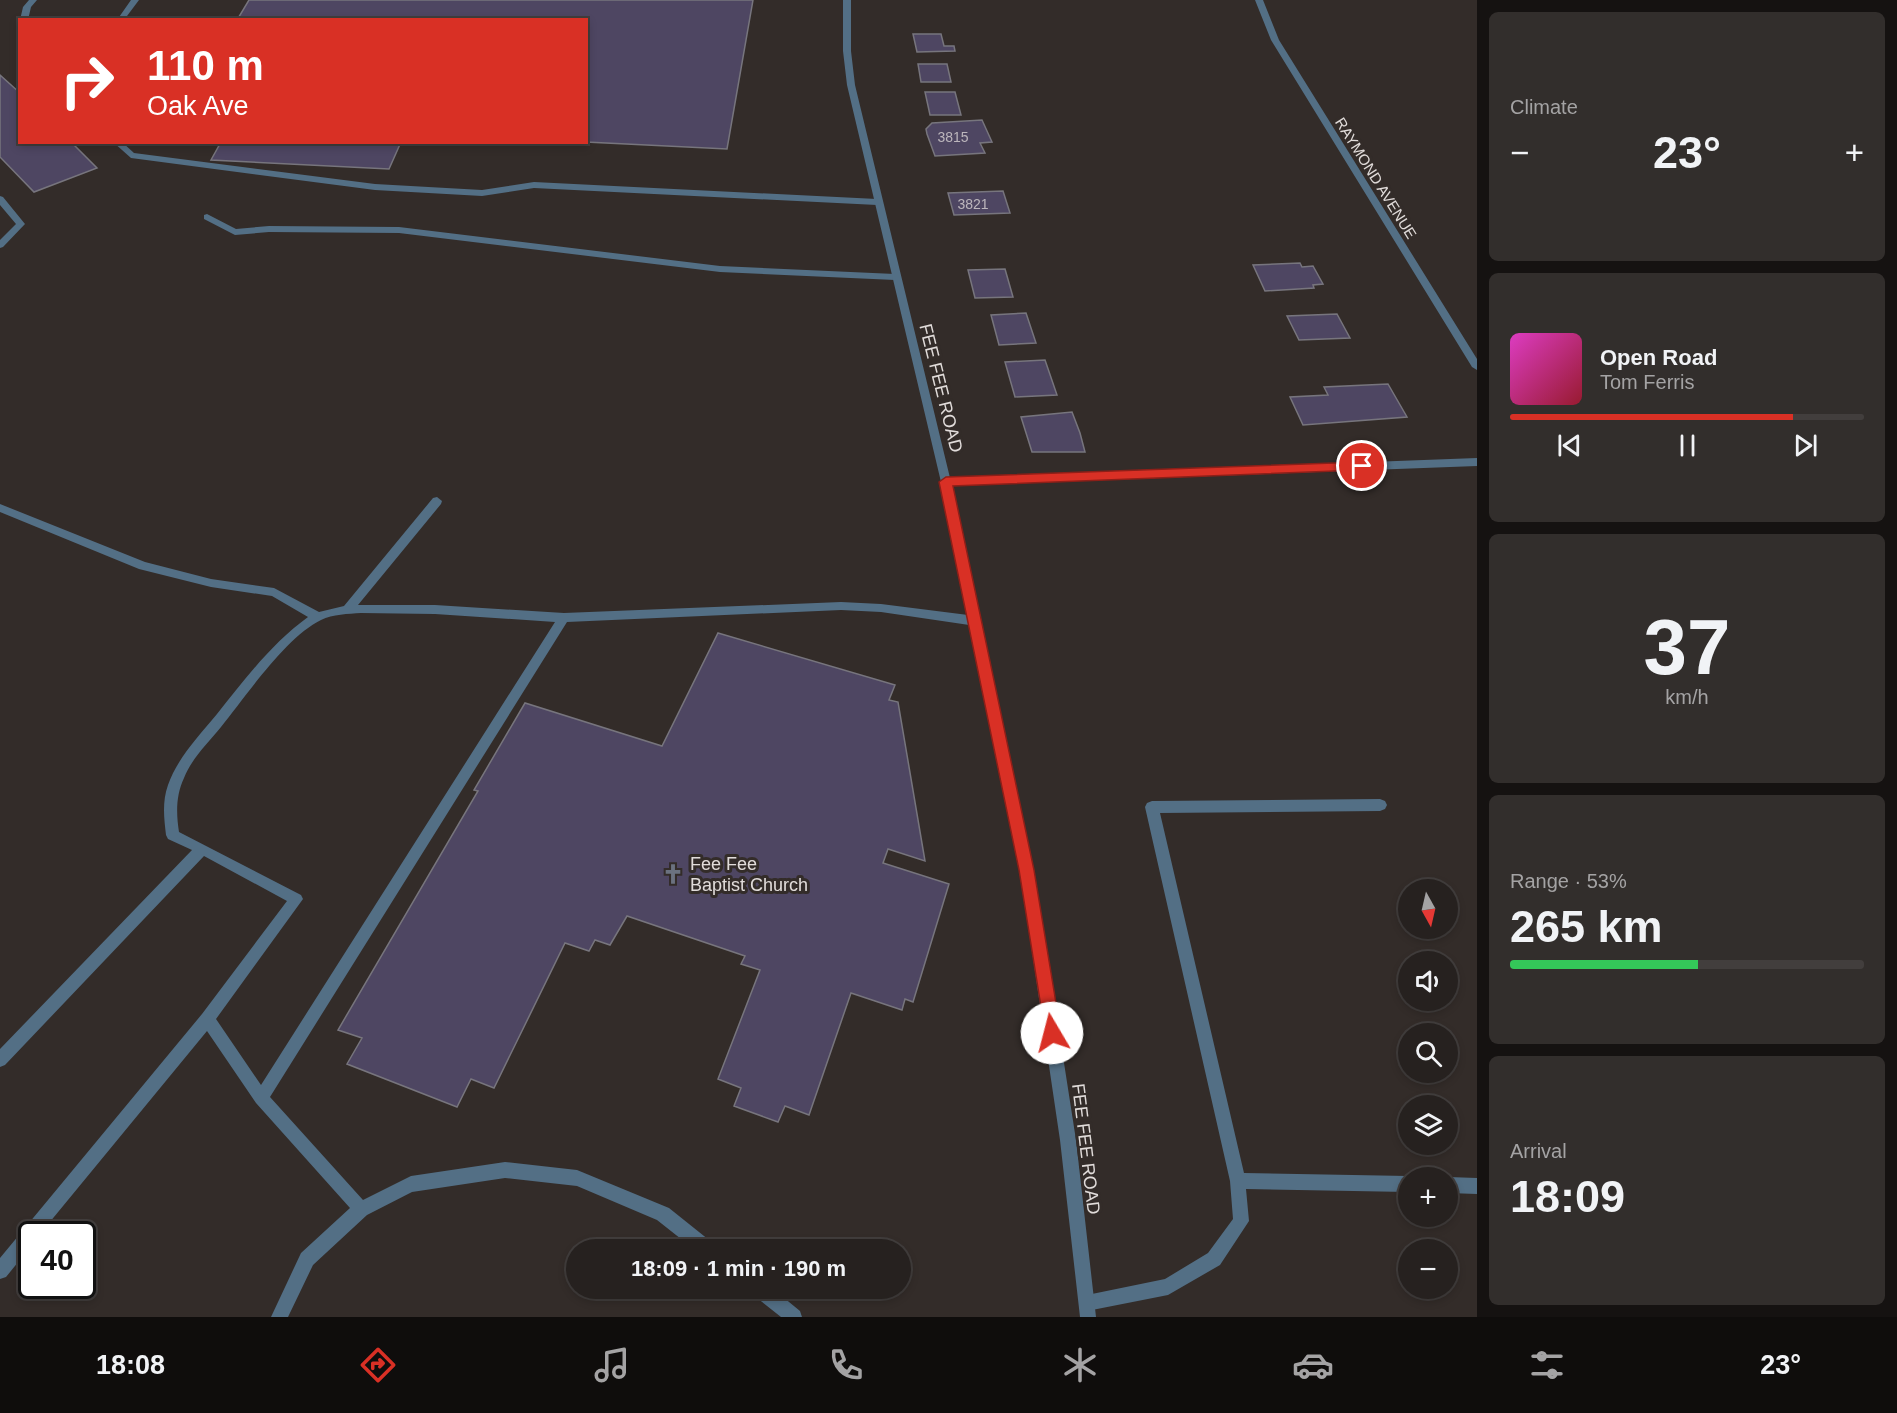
<!DOCTYPE html>
<meta charset="utf-8">
<style>
:root{--surface:#26211f;--page:#322e2c;--text:#f1f3f6;--muted:#a4a3a4;--line:#423e3d;--accent:#d93025}
body{margin:0;font-family:Helvetica,sans-serif;background:var(--page);color:var(--text);height:100vh;display:flex;flex-direction:column;font-size:22px;white-space:nowrap}
*{box-sizing:border-box;margin:0}
p{font-size:20px;color:var(--muted)}
.icon{flex:none;width:33px;height:33px;fill:none;stroke:currentColor;stroke-width:2;stroke-linecap:round;stroke-linejoin:round}
.map{position:relative;flex:1;overflow:hidden}
.side{display:flex;flex-direction:column;gap:12px;padding:12px;background:#151211;width:420px}
.side>*{flex:none}
.guide{position:absolute;left:18px;top:18px;width:570px;height:126px;border-radius:0px;box-shadow:0 3px 9px #0003,0 0 0 2px var(--line);background:#d93025;color:#fff;overflow:hidden}
.needle{width:39px;rotate:172deg}
.tools{position:absolute;left:1398px;top:879px;display:grid;gap:12px}
.tools a{display:grid;place-items:center;width:60px;height:60px;border-radius:50%;background:var(--surface);box-shadow:0 3px 9px #0003,0 0 0 2px var(--line);font-size:30px}
.speed{position:absolute;left:18px;top:1221px;display:flex;gap:12px;font-size:30px;font-weight:700;text-align:center}
.speed>*{display:grid;place-content:center;width:78px;height:78px;border-radius:50%;background:var(--surface);box-shadow:0 3px 9px #0003,0 0 0 2px var(--line);line-height:1}
.speed .limit{border:3px solid #111;border-radius:9px;background:#fff;color:#111}
.pin{position:absolute;display:grid;place-items:center;width:51px;height:51px;color:#fff;margin:-26px;border:3px solid #fff;border-radius:50%;box-shadow:0 2px 6px #0007}
.me{position:absolute;width:66px;margin:-33px;rotate:352deg;stroke-linejoin:round;filter:drop-shadow(0 0 4px #0008)}
.turn{display:flex;align-items:center;gap:21px;height:126px;padding:0 30px;font-size:27px}
.turn .icon{width:78px;height:78px;stroke-width:2.5}
.turn b{display:block;font-size:42px;line-height:51px}
.big{font-size:45px;font-weight:700;line-height:1.1}
.side .card{flex:1;display:flex;flex-direction:column;justify-content:center;gap:9px;min-width:0;padding:0 21px;border-radius:9px;background:var(--page)}
.side .dial{align-items:center;gap:0}
.dial b{font-size:78px;line-height:1}
.song{display:flex;align-items:center;gap:18px}
.cover{width:72px;height:72px;border-radius:9px;background:linear-gradient(135deg,hsl(310 70% 55%),hsl(350 70% 35%))}
.played{height:6px;border-radius:3px;background:linear-gradient(90deg,var(--accent) 80%,var(--line) 80%)}
.keys{display:flex;justify-content:space-around;direction:ltr}
.heat{display:flex;justify-content:space-between;align-items:center;font-size:33px;direction:ltr}
.charge{height:9px;border-radius:4px;background:linear-gradient(90deg,#34c759 53%,var(--line) 0)}
.trip{position:absolute;left:566px;top:1239px;width:345px;height:60px;border-radius:30px;background:var(--surface);box-shadow:0 3px 9px #0003,0 0 0 2px var(--line);font-weight:700;line-height:60px;text-align:center}
.menu{display:flex;height:96px;justify-content:space-around;align-items:center;background:#0f0d0c;color:var(--muted)}
.menu .icon{width:42px;height:42px}
.menu .active{color:var(--accent)}
.menu b{font-size:27px;color:var(--text)}
main{display:flex;flex:1;min-height:0}
.map>svg:first-child{display:block}
</style>
<main>
<div class="map">
<svg width="1477" height="1317" viewBox="0 0 1477 1317">
<rect width="100%" height="100%" fill="#332c29"/>
<!-- building -->
<path fill="#4e4662" stroke="#77757d" stroke-width="1.5" d="M 249,0 L 753,0 L 727,149 L 586,142 L 586,20 L 237,20 Z
M 913,34 L 941,34 L 944,46 L 954,46 L 955,51 L 917,52 Z
M 918,64 L 947,64 L 951,82 L 921,82 Z
M 0,75 L 20,93 L 20,142 L 71,142 L 97,168 L 34,192 L 0,157 Z
M 925,92 L 955,92 L 961,115 L 930,115 Z
M 982,120 L 992,142 L 980,143 L 985,153 L 935,156 L 927,134 L 926,129 L 932,123 Z
M 221,142 L 401,142 L 389,169 L 211,160 Z
M 1003,191 L 1010,213 L 954,215 L 948,193 Z
M 1300,263 L 1302,267 L 1313,266 L 1323,284 L 1313,285 L 1314,288 L 1265,291 L 1253,265 Z
M 1005,269 L 1013,297 L 975,298 L 968,270 Z
M 1026,313 L 1036,343 L 999,345 L 991,315 Z
M 1337,314 L 1350,338 L 1299,340 L 1287,316 Z
M 1045,360 L 1057,395 L 1015,397 L 1005,362 Z
M 1388,384 L 1407,417 L 1303,425 L 1290,397 L 1328,395 L 1324,387 Z
M 1072,412 L 1080,433 L 1085,452 L 1032,452 L 1021,417 Z
M 718,633 L 895,685 L 889,700 L 898,702 L 925,861 L 888,849 L 883,863 L 949,884 L 913,1002 L 905,999 L 902,1010 L 851,993 L 809,1115 L 785,1106 L 778,1122 L 734,1106 L 741,1088 L 718,1079 L 760,970 L 741,964 L 745,956 L 627,916 L 610,945 L 595,940 L 589,951 L 565,943 L 494,1088 L 471,1079 L 457,1107 L 347,1064 L 362,1038 L 338,1030 L 478,791 L 474,790 L 525,703 L 662,746 Z"/>
<g fill="none" stroke-linecap="round" stroke-linejoin="round">
<!-- service -->
<path fill="#536f85" fill-rule="evenodd" d="M 29,0 L 37,0 L 31,7 L 28,20 L 20,20 L 23,7 Z
M 131,0 L 139,0 L 124,20 L 117,20 Z
M 113,142 L 122,142 L 134,153 L 375,184 L 482,190 L 534,182 L 877,199 L 881,202 L 877,205 L 534,188 L 482,196 L 375,190 L 131,158 Z
M 0,196 L 3,197 L 25,224 L 3,247 L 0,248 L 0,240 L 16,224 L 0,205 Z
M 207,214 L 236,229 L 269,226 L 399,227 L 720,266 L 895,274 L 900,277 L 895,280 L 720,272 L 399,233 L 269,232 L 235,235 L 204,219 L 204,215 Z
M 437,497 L 442,501 L 441,504 L 358,605 L 435,605 L 564,613 L 841,602 L 881,604 L 976,616 L 982,621 L 976,626 L 881,612 L 841,610 L 567,622 L 270,1097 L 363,1200 L 411,1176 L 505,1162 L 577,1170 L 669,1208 L 714,1244 L 716,1250 L 695,1250 L 657,1220 L 577,1186 L 505,1178 L 412,1192 L 367,1215 L 313,1265 L 288,1317 L 271,1317 L 301,1253 L 350,1208 L 256,1103 L 207,1031 L 40,1234 L 32,1234 L 32,1245 L 6,1277 L 0,1279 L 0,1258 L 202,1014 L 287,901 L 204,856 L 5,1065 L 0,1067 L 0,1049 L 192,850 L 168,839 L 166,835 C 164,818 162,802 168,785 C 178,757 199,736 217,714 C 245,679 272,643 308,617 L 272,596 L 211,587 L 139,569 L 0,512 L 0,504 L 145,562 L 211,579 L 274,588 L 319,612 L 344,606 L 433,498 ZM 361,613 L 435,614 L 555,622 L 261,1085 L 216,1019 L 303,899 L 301,895 L 179,832 C 176,813 176,795 184,778 C 192,758 208,743 221,727 C 246,696 286,637 321,620 C 333,614 348,614 361,613 Z
M 1380,799 L 1385,801 L 1387,805 L 1385,809 L 1380,811 L 1160,813 L 1244,1173 L 1408,1176 L 1411,1178 L 1408,1178 L 1408,1192 L 1246,1189 L 1249,1221 L 1220,1265 L 1168,1295 L 1087,1311 L 1081,1309 L 1079,1303 L 1081,1297 L 1087,1295 L 1165,1279 L 1208,1253 L 1233,1219 L 1230,1181 L 1145,807 L 1147,803 L 1152,801 Z
M 1448,1177 L 1477,1178 L 1477,1194 L 1448,1193 Z
M 750,1288 L 772,1288 L 800,1311 L 802,1317 L 781,1317 L 752,1294 Z"/>
<!-- minor -->
<path fill="#536f85" fill-rule="evenodd" d="M 1255,0 L 1263,0 L 1279,40 L 1477,359 L 1477,370 L 1472,367 L 1271,40 Z
M 1477,458 L 1477,466 L 946,486 L 941,482 L 946,478 Z"/>
<!-- tertiary -->
<path fill="#536f85" fill-rule="evenodd" d="M 843,0 L 851,0 L 851,51 L 855,85 L 951,482 L 1034,870 L 1076,1140 L 1096,1317 L 1080,1317 L 1060,1140 L 1020,870 L 941,482 L 847,85 L 843,51 Z"/>
</g>
<!-- route -->
<path fill="#d93025" stroke="#8d1f18" stroke-width="1.5" d="M 1362,462 L 1368,466 L 1362,470 L 953,486 L 1034,870 L 1061,1033 L 1058,1038 L 1052,1041 L 1046,1038 L 1019,870 L 939,482 L 946,477 Z"/>
<!-- icons -->
<defs>
<g id="church-bare" transform="scale(1.62)"><path d="M-1.2-6h2.4v3.5h3.3v2.4h-3.3V6h-2.4V-.1h-3.3v-2.4h3.3Z" fill="#6b7280" stroke="#332c29" stroke-width="2.5" paint-order="stroke"/></g>
</defs>
<g fill-rule="evenodd">
<use href="#church-bare" x="673" y="874"/>
</g>
<g text-anchor="middle" dominant-baseline="central" stroke-width="6" stroke-linejoin="round" paint-order="stroke">
<!-- far-number labels -->
<g font-size="14" fill="#bcb6bc">
<text x="953" y="137">3815</text>
<text x="973" y="204">3821</text>
</g>
<!-- far-street labels -->
<g font-size="15" fill="#e1dcda" stroke="#332c29">
<text transform="translate(1376 178) rotate(58)">RAYMOND AVENUE</text>
</g>
<!-- street labels -->
<g font-size="18" fill="#e1dcda" stroke="#332c29">
<text transform="translate(941 388) rotate(76)">FEE FEE ROAD</text>
<text transform="translate(1086 1149) rotate(83)">FEE FEE ROAD</text>
</g>
<!-- poi labels -->
<g font-size="18" fill="#e1dcda" stroke="#332c29" text-anchor="start">
<text x="690" y="864">Fee Fee<tspan x="690" dy="21">Baptist Church</tspan></text>
</g>
</g>
</svg>
<div class="tools">
<a><svg class="needle" viewBox="-14 -14 28 28"><path d="M0-13l5 13h-10z" fill="#e53935"/><path d="M0 13l5-13h-10z" fill="#a4a3a4"/></svg></a>
<a><svg class="icon" aria-label="sound" viewBox="0 0 24 24"><path d="M4 9h4l5-4v14l-5-4H4zM17 9q2 3 0 6"/></svg></a>
<a><svg class="icon" aria-label="search" viewBox="0 0 24 24"><circle cx="10" cy="10" r="6"/><path d="M15 15l6 6"/></svg></a>
<a><svg class="icon" aria-label="layers" viewBox="0 0 24 24"><path d="M12 4l9 5-9 5-9-5zM3 14l9 5 9-5"/></svg></a>
<a>+</a>
<a>−</a>
</div>
<div class="speed"><div class="limit">40</div></div>
<div class="pin" style="left:1362px;top:466px;background:#d93025"><svg class="icon" aria-label="arrive" viewBox="0 0 24 24"><path d="M6 21V4h12l-3 4 3 4H6"/></svg></div>
<svg class="me" style="left:1052px;top:1033px" viewBox="-20 -20 40 40"><circle r="19" fill="#fff"/><path d="M0-13L10 11 0 6-10 11z" fill="#d93025"/></svg>
<div class="trip">18:09 · 1 min · 190 m</div>
<div class="guide">
<div class="turn"><svg class="icon" aria-label="right" viewBox="0 0 24 24"><path d="M7 20v-9h11M14 6l5 5-5 5"/></svg><div><b>110 m</b>Oak Ave</div></div>
</div>
</div>
<section class="side">
<div class="card"><p>Climate</p>
<div class="heat"><a>−</a><b class="big">23°</b><a>+</a></div>
</div>
<div class="card">
<div class="song"><i class="cover"></i><div><b>Open Road</b><p>Tom Ferris</p></div></div>
<div class="played"></div>
<div class="keys"><svg class="icon" aria-label="previous" viewBox="0 0 24 24"><path d="M18 5L8 12l10 7zM5 5v14"/></svg><svg class="icon" aria-label="pause" viewBox="0 0 24 24"><path d="M8 5v14M16 5v14"/></svg><svg class="icon" aria-label="next" viewBox="0 0 24 24"><path d="M6 5l10 7-10 7zM19 5v14"/></svg></div>
</div>
<div class="card dial"><b>37</b><p>km/h</p></div>
<div class="card"><p>Range · 53%</p><b class="big">265 km</b><div class="charge"></div></div>
<div class="card"><p>Arrival</p><b class="big">18:09</b></div>
</section>
</main>
<nav class="menu">
<b>18:08</b>
<svg class="icon active" aria-label="directions" viewBox="0 0 24 24"><path d="M12 3l9 9-9 9-9-9zM9 14v-3h6M13 9l2 2-2 2"/></svg>
<svg class="icon" aria-label="music" viewBox="0 0 24 24"><path d="M9 18V5l10-2v13"/><circle cx="6" cy="18" r="3"/><circle cx="16" cy="16" r="3"/></svg>
<svg class="icon" aria-label="phone" viewBox="0 0 24 24"><path d="M5 4h4l2 5-3 2q2 4 5 5l2-3 5 2v4C11 20 4 13 5 4z"/></svg>
<svg class="icon" aria-label="climate" viewBox="0 0 24 24"><path d="M12 3v18M4 7l16 10M4 17L20 7"/></svg>
<svg class="icon" aria-label="car" viewBox="0 0 24 24"><path d="M5 17H2v-5l4-1 3-4h7l3 4 3 1v5h-3M9 17h6M6 11h13"/><circle cx="7" cy="17" r="2"/><circle cx="17" cy="17" r="2"/></svg>
<svg class="icon" aria-label="filters" viewBox="0 0 24 24"><path d="M4 7h16M4 17h16"/><circle cx="9" cy="7" r="2"/><circle cx="15" cy="17" r="2"/></svg>
<b>23°</b>
</nav>
